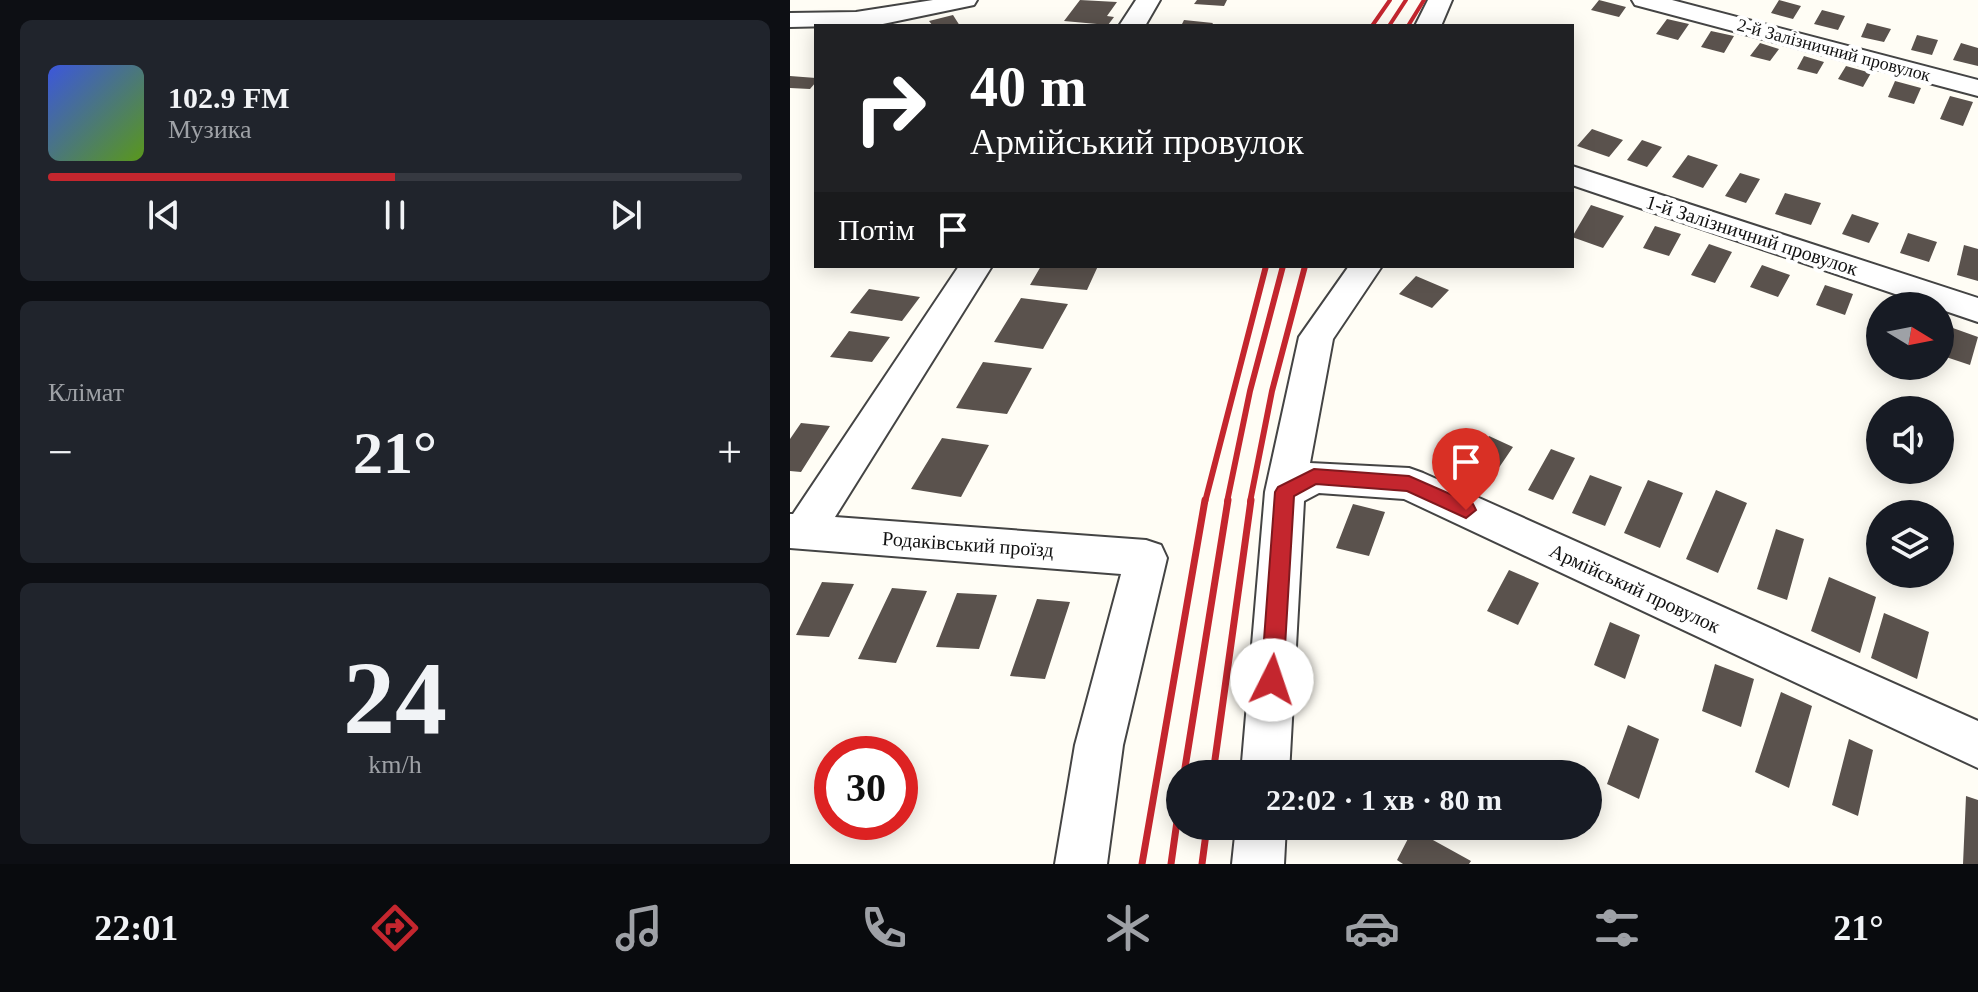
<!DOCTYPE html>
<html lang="uk">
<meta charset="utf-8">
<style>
:root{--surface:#171b24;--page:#20242c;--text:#f1f3f6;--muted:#9ea1a6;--line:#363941;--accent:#c4262e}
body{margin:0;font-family:Georgia,serif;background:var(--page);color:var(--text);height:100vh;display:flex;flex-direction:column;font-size:30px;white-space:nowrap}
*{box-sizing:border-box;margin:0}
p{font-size:26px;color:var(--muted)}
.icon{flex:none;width:44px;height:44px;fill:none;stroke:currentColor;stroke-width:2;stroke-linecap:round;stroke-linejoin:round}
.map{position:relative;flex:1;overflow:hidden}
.details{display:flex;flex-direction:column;gap:20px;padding:20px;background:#0d0f14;width:790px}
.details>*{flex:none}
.guide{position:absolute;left:24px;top:24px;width:760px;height:244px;border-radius:0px;box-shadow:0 4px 20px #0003;background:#202124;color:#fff;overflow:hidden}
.needle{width:52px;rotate:100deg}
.fabs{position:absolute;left:1076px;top:292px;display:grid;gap:16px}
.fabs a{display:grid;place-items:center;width:88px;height:88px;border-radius:50%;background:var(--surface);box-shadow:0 4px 20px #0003;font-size:40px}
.speed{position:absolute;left:24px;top:736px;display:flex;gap:16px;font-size:40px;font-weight:700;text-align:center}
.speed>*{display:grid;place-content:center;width:104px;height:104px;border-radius:50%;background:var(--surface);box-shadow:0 4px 20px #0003;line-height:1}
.speed .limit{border:12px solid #d22;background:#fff;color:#111}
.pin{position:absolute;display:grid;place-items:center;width:68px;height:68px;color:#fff;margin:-82px -34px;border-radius:50% 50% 50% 0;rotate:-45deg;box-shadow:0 0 8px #0007}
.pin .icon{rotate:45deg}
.me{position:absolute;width:88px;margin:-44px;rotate:4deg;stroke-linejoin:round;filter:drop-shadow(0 0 6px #0008)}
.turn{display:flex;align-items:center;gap:28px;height:168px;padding:0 24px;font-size:36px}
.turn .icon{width:104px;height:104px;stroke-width:2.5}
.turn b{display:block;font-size:56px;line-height:68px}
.then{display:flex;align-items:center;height:76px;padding:0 24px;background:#0003;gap:16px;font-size:30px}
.big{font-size:60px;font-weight:700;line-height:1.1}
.details .card{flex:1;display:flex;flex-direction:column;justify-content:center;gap:12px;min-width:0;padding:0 28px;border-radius:12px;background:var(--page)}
.details .dial{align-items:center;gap:0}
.dial b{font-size:104px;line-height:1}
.song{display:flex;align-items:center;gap:24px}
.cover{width:96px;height:96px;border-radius:12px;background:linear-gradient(135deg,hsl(230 70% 55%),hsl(90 70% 35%))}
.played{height:8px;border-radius:4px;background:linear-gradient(90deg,var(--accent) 50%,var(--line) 50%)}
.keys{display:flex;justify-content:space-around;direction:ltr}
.heat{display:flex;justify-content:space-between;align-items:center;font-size:44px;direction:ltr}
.trip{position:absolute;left:376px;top:760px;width:436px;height:80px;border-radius:40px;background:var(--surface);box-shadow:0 4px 20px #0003;font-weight:700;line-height:80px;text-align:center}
.tabs{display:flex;height:128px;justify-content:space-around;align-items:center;background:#090b0e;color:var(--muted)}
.tabs .icon{width:56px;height:56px}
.tabs .selected{color:var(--accent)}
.tabs b{font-size:36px;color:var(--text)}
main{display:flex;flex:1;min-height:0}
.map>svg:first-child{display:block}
</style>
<main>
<section class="details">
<div class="card">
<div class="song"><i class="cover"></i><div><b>102.9 FM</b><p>Музика</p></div></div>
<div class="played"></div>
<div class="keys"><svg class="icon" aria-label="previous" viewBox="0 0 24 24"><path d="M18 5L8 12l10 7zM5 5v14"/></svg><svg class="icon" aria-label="pause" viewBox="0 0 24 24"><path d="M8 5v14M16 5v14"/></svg><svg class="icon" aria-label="next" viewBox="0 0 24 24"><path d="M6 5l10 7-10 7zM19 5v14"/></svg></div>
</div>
<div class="card"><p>Клімат</p>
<div class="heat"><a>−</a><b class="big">21°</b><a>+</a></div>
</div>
<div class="card dial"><b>24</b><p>km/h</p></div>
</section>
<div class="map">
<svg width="1188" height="864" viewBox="0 0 1188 864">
<rect width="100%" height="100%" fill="#fffdf5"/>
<!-- building -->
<path fill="#5a524d" d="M 290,0 L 327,2 L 317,16 L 324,17 L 318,25 L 274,21 Z
M 407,0 L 437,0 L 434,6 L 404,4 Z
M 809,0 L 836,7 L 829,17 L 801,10 Z
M 989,0 L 1011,6 L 1003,19 L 981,13 Z
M 1032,10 L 1055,16 L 1048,30 L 1024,24 Z
M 163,15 L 170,26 L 143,26 L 139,21 Z
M 877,19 L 899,24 L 888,40 L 866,34 Z
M 394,20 L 423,23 L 421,26 L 391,26 Z
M 1077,23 L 1101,29 L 1094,42 L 1071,37 Z
M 921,31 L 944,36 L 934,53 L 911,47 Z
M 1127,35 L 1148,40 L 1142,55 L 1121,50 Z
M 970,43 L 989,49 L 980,61 L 960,56 Z
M 1171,43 L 1188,48 L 1188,66 L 1163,60 Z
M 1014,56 L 1034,62 L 1027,74 L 1007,69 Z
M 1056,66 L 1081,73 L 1073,87 L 1048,79 Z
M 0,76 L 26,78 L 26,82 L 20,89 L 0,88 Z
M 1105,81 L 1131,88 L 1124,104 L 1098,97 Z
M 1160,96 L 1183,102 L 1173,126 L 1150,119 Z
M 802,129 L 833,140 L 819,157 L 787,146 Z
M 852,140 L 872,147 L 857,167 L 837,160 Z
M 898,155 L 928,165 L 913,188 L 882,177 Z
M 950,173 L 970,179 L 956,203 L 935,196 Z
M 995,193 L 1031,203 L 1021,225 L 985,214 Z
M 801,205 L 834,216 L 813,248 L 782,237 Z
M 1062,214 L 1089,223 L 1079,243 L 1052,234 Z
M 865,226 L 891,234 L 879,256 L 853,248 Z
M 1118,233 L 1147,242 L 1139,262 L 1110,253 Z
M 919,244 L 942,252 L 925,283 L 901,275 Z
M 1174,245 L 1188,249 L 1188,281 L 1167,275 Z
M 972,265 L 1000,275 L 988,297 L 960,287 Z
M 251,266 L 308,266 L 297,290 L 240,285 Z
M 626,276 L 659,290 L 642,308 L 609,294 Z
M 1035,285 L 1063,294 L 1055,315 L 1026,305 Z
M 79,289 L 130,297 L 112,321 L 60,313 Z
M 231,298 L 278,304 L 253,349 L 204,342 Z
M 1160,327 L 1188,337 L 1180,365 L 1150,355 Z
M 59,331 L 100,337 L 82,362 L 40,357 Z
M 193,362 L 242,368 L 217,414 L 166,408 Z
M 11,423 L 40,426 L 11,472 L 0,471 L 0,439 Z
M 699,436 L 723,447 L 704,475 L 679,464 Z
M 152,438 L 199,445 L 171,497 L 121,489 Z
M 761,449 L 785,458 L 763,500 L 738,490 Z
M 800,475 L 832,487 L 815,526 L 782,513 Z
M 858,480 L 893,493 L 870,548 L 834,533 Z
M 926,490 L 957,503 L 928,573 L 896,559 Z
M 563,504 L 595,512 L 579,556 L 546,548 Z
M 986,529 L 1014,539 L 997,600 L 967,589 Z
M 719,570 L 749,583 L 728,625 L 697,611 Z
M 1039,577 L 1086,597 L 1070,653 L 1021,631 Z
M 32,582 L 64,584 L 39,637 L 6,635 Z
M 102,588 L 137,591 L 106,663 L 68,659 Z
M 167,593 L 207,595 L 189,649 L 146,647 Z
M 247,599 L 280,602 L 255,679 L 220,676 Z
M 1094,613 L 1139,632 L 1127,679 L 1081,658 Z
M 820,622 L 850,635 L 835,679 L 804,665 Z
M 925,664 L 964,679 L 951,727 L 912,711 Z
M 991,692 L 1022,706 L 999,788 L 965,772 Z
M 838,725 L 869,739 L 849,799 L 817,784 Z
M 1059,739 L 1083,750 L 1068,816 L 1042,805 Z
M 1176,796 L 1188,800 L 1188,864 L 1173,864 Z
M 623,829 L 681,861 L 679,864 L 613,864 L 607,860 Z"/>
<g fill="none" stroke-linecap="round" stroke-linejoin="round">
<!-- street casing -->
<g stroke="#444" stroke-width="4">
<path id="street" d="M 143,0 L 187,0 L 184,5 L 88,25 L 0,27 L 0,13 L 66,12 Z
M 346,0 L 370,0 L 355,26 L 329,26 Z
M 638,0 L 662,0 L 651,26 L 625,26 Z
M 842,0 L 882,0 L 1188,80 L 1188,96 L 845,5 Z
M 782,166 L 1188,298 L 1188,322 L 782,185 Z
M 169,266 L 202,266 L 45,517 L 356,540 L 371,545 L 377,558 L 333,745 L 317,864 L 265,864 L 285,745 L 331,574 L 0,548 L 0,514 L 3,514 Z
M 559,266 L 592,266 L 543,339 L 520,463 L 619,468 L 633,473 L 1188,721 L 1188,768 L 614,499 L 529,493 L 514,501 L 499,774 L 451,774 L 475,492 L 509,337 Z
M 446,826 L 496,826 L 494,864 L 442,864 Z"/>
</g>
<!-- street -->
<use href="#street" fill="#fff" fill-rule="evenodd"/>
<!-- rail-far2 -->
<path stroke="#c4262e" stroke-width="4" d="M 582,26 L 600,0
M 599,26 L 616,0
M 618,26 L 634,0"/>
<!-- rail-far1 -->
<path stroke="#c4262e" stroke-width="6" d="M 415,502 L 476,266
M 437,502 L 460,391 L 493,266
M 460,502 L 482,391 L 515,266"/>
<!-- rail -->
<path stroke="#c4262e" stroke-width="7" d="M 394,774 L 438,500
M 423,774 L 461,500
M 352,864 L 415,500
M 381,864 L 390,800
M 412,864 L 417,826"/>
</g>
<!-- route -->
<path fill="#c4262e" stroke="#7f191e" stroke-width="2" d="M 524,469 L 619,476 L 683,504 L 686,510 L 676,518 L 617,491 L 526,484 L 504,496 L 493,680 L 489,687 L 482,690 L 474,687 L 471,680 L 485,492 L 488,487 Z"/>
<g text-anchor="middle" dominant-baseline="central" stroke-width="8" stroke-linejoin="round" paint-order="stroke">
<!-- far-street labels -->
<g font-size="18" fill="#111" stroke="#fff">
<text transform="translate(1044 50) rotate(15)">2-й Залізничний провулок</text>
</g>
<!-- street labels -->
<g font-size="20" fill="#111" stroke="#fff">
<text transform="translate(962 235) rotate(18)">1-й Залізничний провулок</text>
<text transform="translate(178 544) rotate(4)">Родаківський проїзд</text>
<text transform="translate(845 588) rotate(25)">Армійський провулок</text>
</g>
</g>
</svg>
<div class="fabs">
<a><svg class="needle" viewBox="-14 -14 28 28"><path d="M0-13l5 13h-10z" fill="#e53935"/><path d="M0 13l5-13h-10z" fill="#9ea1a6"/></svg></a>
<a><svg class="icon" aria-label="sound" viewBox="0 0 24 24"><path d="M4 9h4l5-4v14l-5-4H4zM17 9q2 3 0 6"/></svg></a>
<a><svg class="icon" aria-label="layers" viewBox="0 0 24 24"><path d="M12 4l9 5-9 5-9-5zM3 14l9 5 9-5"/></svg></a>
</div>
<div class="speed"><div class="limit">30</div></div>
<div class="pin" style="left:676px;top:510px;background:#d93025"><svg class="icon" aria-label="arrive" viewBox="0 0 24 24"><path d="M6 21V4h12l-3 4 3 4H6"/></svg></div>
<svg class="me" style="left:482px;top:680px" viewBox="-20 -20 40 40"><circle r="19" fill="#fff"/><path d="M0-13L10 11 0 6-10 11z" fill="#c4262e"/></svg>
<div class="trip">22:02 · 1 хв · 80 m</div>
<div class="guide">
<div class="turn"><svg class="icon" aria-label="right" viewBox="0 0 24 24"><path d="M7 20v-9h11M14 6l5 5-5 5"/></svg><div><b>40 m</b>Армійський провулок</div></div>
<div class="then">Потім<svg class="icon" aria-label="arrive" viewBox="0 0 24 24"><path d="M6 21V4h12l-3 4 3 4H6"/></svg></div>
</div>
</div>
</main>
<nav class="tabs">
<b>22:01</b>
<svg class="icon selected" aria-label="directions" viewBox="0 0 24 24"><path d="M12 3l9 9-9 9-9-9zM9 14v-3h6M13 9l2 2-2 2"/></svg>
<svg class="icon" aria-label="music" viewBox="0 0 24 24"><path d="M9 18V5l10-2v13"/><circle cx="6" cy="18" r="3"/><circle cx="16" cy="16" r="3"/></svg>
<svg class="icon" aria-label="phone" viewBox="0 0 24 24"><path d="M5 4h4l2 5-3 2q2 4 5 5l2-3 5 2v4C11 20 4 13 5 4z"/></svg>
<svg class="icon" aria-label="climate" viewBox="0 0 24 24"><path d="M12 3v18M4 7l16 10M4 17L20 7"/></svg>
<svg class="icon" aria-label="car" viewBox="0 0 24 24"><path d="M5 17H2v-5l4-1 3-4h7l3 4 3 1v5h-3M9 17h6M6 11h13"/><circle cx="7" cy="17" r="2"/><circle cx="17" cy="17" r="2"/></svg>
<svg class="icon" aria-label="filters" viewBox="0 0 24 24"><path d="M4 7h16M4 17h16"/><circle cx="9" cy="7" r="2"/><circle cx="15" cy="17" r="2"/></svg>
<b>21°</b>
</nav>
